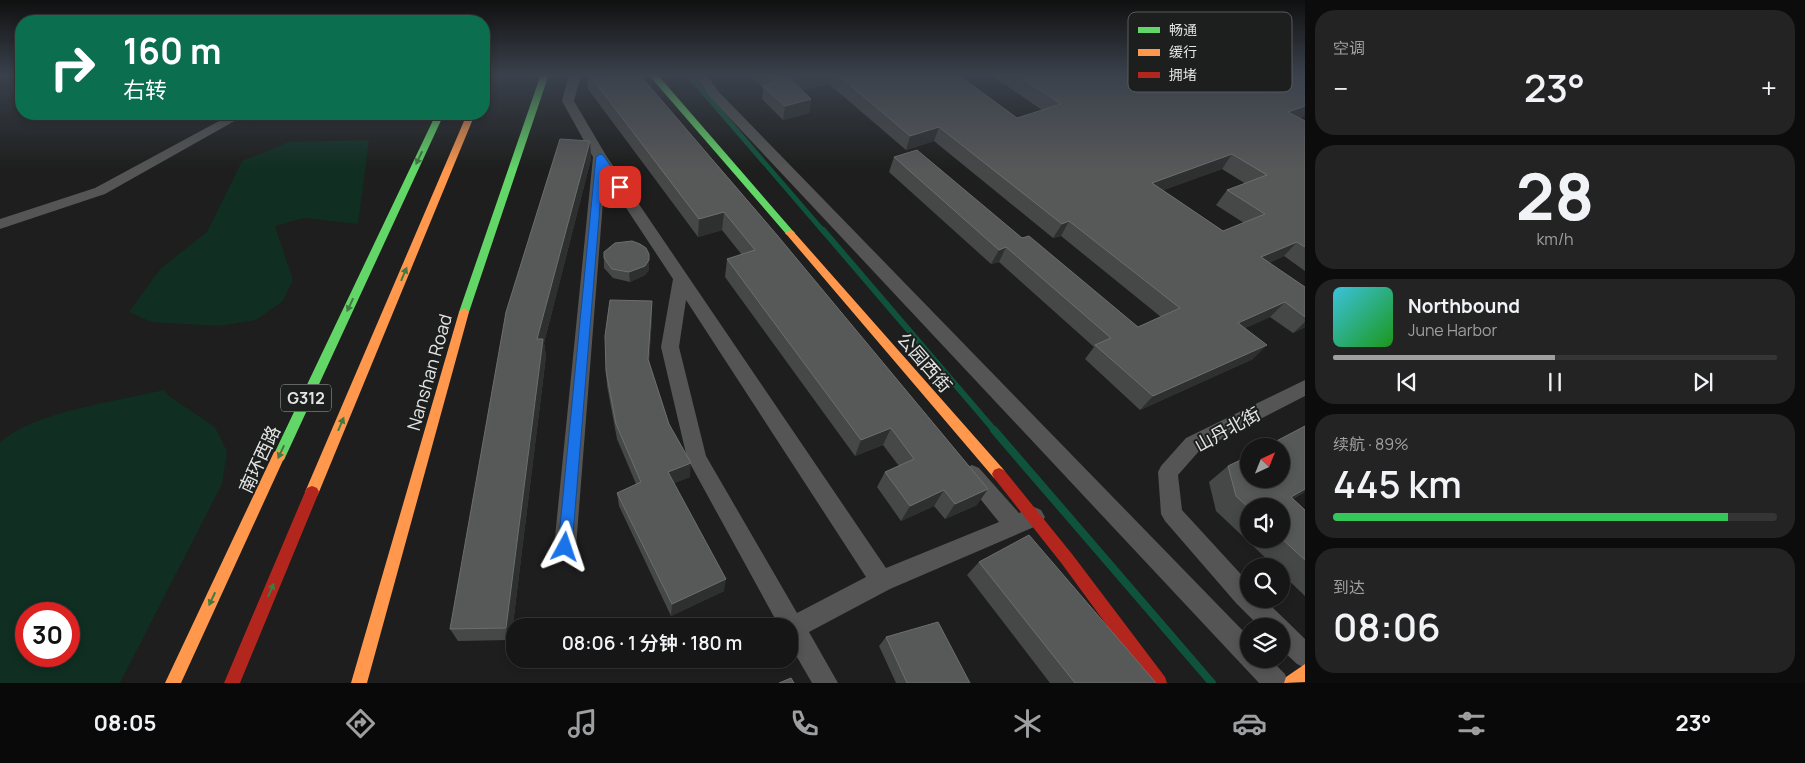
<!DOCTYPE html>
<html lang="zh">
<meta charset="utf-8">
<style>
:root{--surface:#161616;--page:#232323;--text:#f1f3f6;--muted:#9e9fa1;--line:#353535;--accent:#9e9f9e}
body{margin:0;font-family:Manrope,"Noto Sans SC",sans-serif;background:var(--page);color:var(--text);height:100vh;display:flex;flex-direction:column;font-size:19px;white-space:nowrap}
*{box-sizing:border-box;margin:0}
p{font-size:16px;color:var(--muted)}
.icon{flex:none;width:28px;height:28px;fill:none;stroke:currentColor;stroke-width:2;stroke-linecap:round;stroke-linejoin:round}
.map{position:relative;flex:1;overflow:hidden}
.drawer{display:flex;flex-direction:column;gap:10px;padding:10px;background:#0c0c0c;width:500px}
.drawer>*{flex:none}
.banner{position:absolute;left:15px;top:15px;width:475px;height:105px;border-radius:20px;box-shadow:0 2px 8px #0003,0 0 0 1px var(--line);background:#0b6e4f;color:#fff;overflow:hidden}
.needle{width:32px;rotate:43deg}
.controls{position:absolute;left:1240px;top:438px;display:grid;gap:10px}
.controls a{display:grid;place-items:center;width:50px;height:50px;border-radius:50%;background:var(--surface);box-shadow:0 2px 8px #0003,0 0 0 1px var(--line);font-size:25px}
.speed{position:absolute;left:15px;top:602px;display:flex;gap:10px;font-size:25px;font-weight:700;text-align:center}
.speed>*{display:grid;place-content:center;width:65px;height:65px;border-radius:50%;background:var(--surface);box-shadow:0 2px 8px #0003,0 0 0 1px var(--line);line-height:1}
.speed .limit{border:8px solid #d22;background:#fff;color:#111}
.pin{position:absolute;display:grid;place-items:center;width:42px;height:42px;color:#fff;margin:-21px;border-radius:10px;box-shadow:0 2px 8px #0006}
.me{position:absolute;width:55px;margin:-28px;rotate:5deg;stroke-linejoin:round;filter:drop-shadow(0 0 4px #0008)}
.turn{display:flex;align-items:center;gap:18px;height:105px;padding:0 25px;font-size:22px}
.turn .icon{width:65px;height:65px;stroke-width:2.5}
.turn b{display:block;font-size:35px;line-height:42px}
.big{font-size:38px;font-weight:600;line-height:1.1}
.drawer .card{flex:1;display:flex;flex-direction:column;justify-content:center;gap:8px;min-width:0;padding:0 18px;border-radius:20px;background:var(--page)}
.drawer .dial{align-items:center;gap:0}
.dial b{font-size:65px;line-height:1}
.song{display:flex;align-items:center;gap:15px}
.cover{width:60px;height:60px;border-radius:8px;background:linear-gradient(135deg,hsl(190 70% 55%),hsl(120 70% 35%))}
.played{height:5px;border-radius:2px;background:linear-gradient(90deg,var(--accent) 50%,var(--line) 50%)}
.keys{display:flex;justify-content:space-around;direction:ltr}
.heat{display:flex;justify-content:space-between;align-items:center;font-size:28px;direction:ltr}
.charge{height:8px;border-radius:4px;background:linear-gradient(90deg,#34c759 89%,var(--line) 0)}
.trip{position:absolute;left:506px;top:618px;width:292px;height:50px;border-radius:20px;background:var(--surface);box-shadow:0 2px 8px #0003,0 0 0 1px var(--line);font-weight:600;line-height:50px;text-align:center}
.dock{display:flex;height:80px;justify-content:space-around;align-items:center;background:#090909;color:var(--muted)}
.dock .icon{width:35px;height:35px}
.dock .on{color:var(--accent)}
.dock b{font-size:22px;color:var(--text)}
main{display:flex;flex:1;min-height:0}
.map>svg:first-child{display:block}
</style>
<main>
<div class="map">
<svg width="1305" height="683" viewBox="0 0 1305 683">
<rect width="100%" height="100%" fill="#1d1e1d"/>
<!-- green -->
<path fill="#102e22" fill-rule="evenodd" d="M 369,140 L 358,224 L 304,218 L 275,226 L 293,280 L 283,301 L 256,320 L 219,326 L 151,322 L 129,312 L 161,268 L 207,232 L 242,161 L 289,142 Z
M 164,390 L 169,396 L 215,427 L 227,451 L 222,484 L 120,683 L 0,683 L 0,442 C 36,411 118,401 164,390 ZM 26,614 L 69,614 L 69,656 L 26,656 Z"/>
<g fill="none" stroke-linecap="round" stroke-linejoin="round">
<!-- stream-far2 -->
<path stroke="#10533c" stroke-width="5" d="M 688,74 L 824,232"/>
<!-- stream-far1 -->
<path stroke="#10533c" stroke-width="6" d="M 823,230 L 995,431"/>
<!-- stream -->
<path stroke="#10533c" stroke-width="8" d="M 994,430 L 1212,683"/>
<!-- street -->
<path fill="#545554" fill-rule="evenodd" d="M 569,74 L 581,74 L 574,101 L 607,157 L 886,568 L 999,522 L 965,480 L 962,474 L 965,468 L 972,465 L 979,468 L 1019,513 L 1034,507 L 1041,510 L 1045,517 L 1041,524 L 890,589 L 809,632 L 838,683 L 812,683 L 790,645 L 790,626 L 779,626 L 687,458 L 661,347 L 673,279 L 605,176 L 576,547 L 573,554 L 565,557 L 557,554 L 554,547 L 593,157 L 562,101 ZM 686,300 L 866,577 L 797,613 L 706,456 L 679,347 Z
M 694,74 L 706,74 L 719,92 L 1249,637 L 1249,659 L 1270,659 L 1285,674 L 1288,683 L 1259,683 L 711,98 Z
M 232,114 L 247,114 L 105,194 L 0,229 L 0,219 L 95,188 Z
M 1305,380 L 1305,396 L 1200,450 L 1178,475 L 1182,510 L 1249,583 L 1249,599 L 1264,599 C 1278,613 1291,625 1305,639 L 1305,668 L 1297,664 L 1281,649 L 1281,626 L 1259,626 L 1236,603 L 1165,521 L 1161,514 L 1158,472 L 1161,466 L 1186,438 Z"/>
<!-- fast -->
<path fill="#63d668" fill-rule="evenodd" d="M 541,74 L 549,74 L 469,312 L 464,316 L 460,315 L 459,312 Z
M 648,74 L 657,74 L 793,231 L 795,233 L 793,235 L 787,235 Z
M 436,114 L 444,114 L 284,460 L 279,462 L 274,460 L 273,456 Z"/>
<!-- slow -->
<path fill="#ff974d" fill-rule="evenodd" d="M 484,74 L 491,74 L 488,83 L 484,85 Z
M 467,114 L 475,114 L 319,492 L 317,496 L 312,498 L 307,496 L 305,492 Z
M 790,230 L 793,231 L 1004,470 L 1006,474 L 1004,478 L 999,480 L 994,478 L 787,235 L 785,233 Z
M 464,308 L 469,312 L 367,683 L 351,683 L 459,312 Z
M 279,450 L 284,452 L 285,456 L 181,683 L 165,683 L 274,452 Z
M 1305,664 L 1305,682 L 1284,683 L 1286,677 Z"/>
<!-- jam -->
<path fill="#b3261e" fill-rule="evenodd" d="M 999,468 L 1004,470 L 1072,554 L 1165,677 L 1167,683 L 1149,683 L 1062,564 L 994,478 L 992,474 L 994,470 Z
M 312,486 L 317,488 L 319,492 L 240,683 L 224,683 L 305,492 L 307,488 Z"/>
</g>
<!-- wall -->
<path fill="#464747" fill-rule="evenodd" d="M 587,74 L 639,74 L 977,505 L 945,519 L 934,506 L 901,521 L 877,487 L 885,472 L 899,466 L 883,445 L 855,456 L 725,277 L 727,259 L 742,255 L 722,230 L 698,237 L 588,89 Z
M 753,74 L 957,74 L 1017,118 L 1042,110 L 990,74 L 1267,74 L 1276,79 L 1305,74 L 1305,114 L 1302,117 L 1300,118 L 1305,121 L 1305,271 L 1284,256 L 1269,263 L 1305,287 L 1305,327 L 1293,333 L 1270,317 L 1245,328 L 1253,359 L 1140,410 L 1085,359 L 1094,347 L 999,262 L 991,264 L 889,172 L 894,157 L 1022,238 L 1138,327 L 1161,317 L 1061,236 L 1053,238 L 934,141 L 906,150 L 829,84 L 802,91 L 811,99 L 809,113 L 783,120 L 762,99 L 763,88 L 752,77 ZM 1222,169 L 1246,184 L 1227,190 L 1216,205 L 1244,223 L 1223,231 L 1163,190 Z
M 590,141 L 591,159 L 544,343 L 546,356 L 511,640 L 458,641 L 450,629 Z
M 604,258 L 649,263 L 649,270 L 645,275 L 630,282 L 613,278 L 604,268 Z
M 652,317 L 649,363 L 669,424 L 690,477 L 674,483 L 724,591 L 671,616 L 619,506 L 617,493 L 636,484 L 617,439 L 607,386 L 606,371 Z
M 1305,426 L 1305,492 L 1293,499 L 1305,510 L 1305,596 L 1281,573 L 1281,566 L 1274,566 L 1216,511 L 1209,482 L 1228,466 ZM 1249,506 L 1281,506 L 1281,539 L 1249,539 Z
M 979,562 L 1156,683 L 1050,683 L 967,575 Z
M 886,637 L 970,683 L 896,683 L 879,646 Z"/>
<!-- shaded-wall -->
<path fill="#2e2f2f" d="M 814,74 L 831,74 L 829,84 L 789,94 L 791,80 Z
M 811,99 L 809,113 L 783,120 L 785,106 Z
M 1305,106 L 1305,114 L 1302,117 L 1277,126 L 1288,112 Z
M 939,127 L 934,141 L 906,150 L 910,136 Z
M 590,141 L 591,159 L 544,343 L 546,356 L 511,640 L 506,628 L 537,339 Z
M 1232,154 L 1222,169 L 1143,198 L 1152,183 Z
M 724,212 L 722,230 L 698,237 L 699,219 Z
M 1069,221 L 1061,236 L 1053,238 L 1062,224 Z
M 1297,242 L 1284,256 L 1248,272 L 1261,257 Z
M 1006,247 L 999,262 L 991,264 L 999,250 Z
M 649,254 L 649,270 L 645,275 L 630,282 L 629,272 Z
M 652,301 L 652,317 L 648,375 L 648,359 Z
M 1285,302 L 1270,317 L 1225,337 L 1238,323 Z
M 1305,322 L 1305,327 L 1293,333 Z
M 1267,345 L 1253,359 L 1140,410 L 1153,396 Z
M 891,428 L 883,445 L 855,456 L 861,440 Z
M 691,463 L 690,477 L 667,486 L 668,472 Z
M 988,489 L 977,505 L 945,519 L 955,504 Z
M 1305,489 L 1305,492 L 1280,506 L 1291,497 Z
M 944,490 L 934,506 L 901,521 L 910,506 Z
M 726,579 L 724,591 L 671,616 L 672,604 Z"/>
<!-- building -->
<path fill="#575858" stroke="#6d6e6e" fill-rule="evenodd" d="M 589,74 L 639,74 L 777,235 L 988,489 L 955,504 L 944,490 L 910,506 L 885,472 L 914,459 L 891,428 L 861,440 L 727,259 L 755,250 L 724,212 L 699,219 Z
M 766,74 L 814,74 L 791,80 L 811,99 L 785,106 L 763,86 L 775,83 Z
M 837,74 L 957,74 L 1017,118 L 1061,104 L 1016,74 L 1267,74 L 1276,79 L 1292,74 L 1305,74 L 1305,106 L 1288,112 L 1305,121 L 1305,247 L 1297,242 L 1261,257 L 1305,287 L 1305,317 L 1285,302 L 1238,323 L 1267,345 L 1153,396 L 1095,345 L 1111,338 L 1006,247 L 999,250 L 894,157 L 917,150 L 1022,238 L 1029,236 L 1138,327 L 1180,308 L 1069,221 L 1062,224 L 939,127 L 910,136 ZM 1232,154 L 1267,175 L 1227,190 L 1265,214 L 1223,231 L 1152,183 Z
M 560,139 L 590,141 L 537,339 L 543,339 L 506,628 L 450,629 L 506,312 Z
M 632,241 L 640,244 L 646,248 L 649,254 L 649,260 L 645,266 L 629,272 L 612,269 L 604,258 L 604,252 L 615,243 Z
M 610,300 L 652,301 L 648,359 L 669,424 L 691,463 L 668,472 L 726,579 L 672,604 L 617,493 L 641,482 L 616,424 L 606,371 L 605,336 Z
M 1305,426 L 1305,489 L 1291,497 L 1305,510 L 1305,560 L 1281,538 L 1281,506 L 1249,506 L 1249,508 L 1236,496 L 1228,466 L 1249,456 L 1249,479 L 1281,479 L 1281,446 L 1267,446 Z
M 1029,535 L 1156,683 L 1075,683 L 979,562 Z
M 938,622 L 970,683 L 907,683 L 886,637 Z
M 791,678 L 794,683 L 779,683 Z"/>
<!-- one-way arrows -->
<defs><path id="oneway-solid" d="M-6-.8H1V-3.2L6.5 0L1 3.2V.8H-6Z" transform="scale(1.25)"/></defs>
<g fill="#407a42">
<use href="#oneway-solid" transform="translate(419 158) rotate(115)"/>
<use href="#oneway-solid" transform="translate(404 274) rotate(-67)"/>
<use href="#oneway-solid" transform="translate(350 305) rotate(115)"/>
<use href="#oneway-solid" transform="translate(341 424) rotate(-67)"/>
<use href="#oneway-solid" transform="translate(281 452) rotate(115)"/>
<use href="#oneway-solid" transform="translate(271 590) rotate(-67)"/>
<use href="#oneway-solid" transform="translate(212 599) rotate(115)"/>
</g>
<!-- sky -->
<linearGradient id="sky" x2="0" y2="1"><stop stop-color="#101010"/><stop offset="0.44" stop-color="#3a414c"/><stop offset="1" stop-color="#3a414c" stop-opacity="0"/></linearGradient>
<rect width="1305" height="170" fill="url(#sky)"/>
<!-- route -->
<path fill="#1a73e8" stroke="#114b97" d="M 600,154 L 603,155 L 625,187 L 624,189 L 617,189 L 603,169 L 572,547 L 570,552 L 565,554 L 560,552 L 558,547 L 596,157 Z"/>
<g text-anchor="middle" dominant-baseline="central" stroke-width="4" stroke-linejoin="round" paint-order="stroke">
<!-- shield labels -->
<rect fill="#1c1f1d" stroke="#a7aaa8" stroke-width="1" x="281" y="384.5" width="50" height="27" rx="4"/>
<g font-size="16" font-weight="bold" fill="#e3e5e4">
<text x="306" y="398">G312</text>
</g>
<!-- street labels -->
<g font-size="18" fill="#e3e5e4" stroke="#1c1f1d">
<text transform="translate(925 362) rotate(49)">公园西街</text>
<text transform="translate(429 372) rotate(-74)">Nanshan Road</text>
<text transform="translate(1227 429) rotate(-29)">山丹北街</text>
<text transform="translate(259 459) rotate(-65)">南环西路</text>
</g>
</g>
<!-- legend -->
<rect x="1128" y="12" width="164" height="80" rx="8" fill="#1c1f1d" stroke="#585a59" stroke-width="1"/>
<rect x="1138" y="27" width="22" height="6" fill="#63d668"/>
<rect x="1138" y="49" width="22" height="7" fill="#ff974d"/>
<rect x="1138" y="72" width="22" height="6" fill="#b3261e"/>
<g font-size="14" fill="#e3e5e4">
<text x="1169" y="35">畅通</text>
<text x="1169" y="57">缓行</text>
<text x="1169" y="80">拥堵</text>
</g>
</svg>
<div class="controls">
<a><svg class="needle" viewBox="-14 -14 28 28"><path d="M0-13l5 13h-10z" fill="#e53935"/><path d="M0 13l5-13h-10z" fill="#9e9fa1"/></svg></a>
<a><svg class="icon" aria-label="sound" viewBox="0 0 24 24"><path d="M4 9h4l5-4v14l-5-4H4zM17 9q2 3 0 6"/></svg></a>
<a><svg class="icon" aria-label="search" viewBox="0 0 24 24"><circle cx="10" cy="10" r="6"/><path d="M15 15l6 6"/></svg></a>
<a><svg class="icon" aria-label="layers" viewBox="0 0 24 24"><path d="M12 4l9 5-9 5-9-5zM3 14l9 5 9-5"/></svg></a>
</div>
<div class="speed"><div class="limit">30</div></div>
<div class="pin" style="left:620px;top:187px;background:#d93025"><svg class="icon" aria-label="arrive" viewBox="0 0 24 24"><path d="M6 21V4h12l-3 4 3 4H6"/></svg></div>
<svg class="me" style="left:565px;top:547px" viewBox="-20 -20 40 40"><path d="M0-17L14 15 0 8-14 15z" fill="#1a73e8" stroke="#fff" stroke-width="4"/></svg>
<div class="trip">08:06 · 1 分钟 · 180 m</div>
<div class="banner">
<div class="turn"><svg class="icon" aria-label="right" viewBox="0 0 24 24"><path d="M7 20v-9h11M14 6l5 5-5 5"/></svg><div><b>160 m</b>右转</div></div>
</div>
</div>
<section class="drawer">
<div class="card"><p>空调</p>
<div class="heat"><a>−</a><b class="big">23°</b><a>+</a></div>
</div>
<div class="card dial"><b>28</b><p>km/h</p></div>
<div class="card">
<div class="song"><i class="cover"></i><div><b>Northbound</b><p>June Harbor</p></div></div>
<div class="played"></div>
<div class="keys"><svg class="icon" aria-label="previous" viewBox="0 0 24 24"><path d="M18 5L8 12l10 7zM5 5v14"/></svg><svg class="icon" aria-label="pause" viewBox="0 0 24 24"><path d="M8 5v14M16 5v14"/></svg><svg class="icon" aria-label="next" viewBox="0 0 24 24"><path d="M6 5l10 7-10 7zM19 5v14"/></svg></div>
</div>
<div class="card"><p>续航 · 89%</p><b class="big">445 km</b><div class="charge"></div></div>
<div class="card"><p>到达</p><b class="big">08:06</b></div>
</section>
</main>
<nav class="dock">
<b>08:05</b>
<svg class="icon on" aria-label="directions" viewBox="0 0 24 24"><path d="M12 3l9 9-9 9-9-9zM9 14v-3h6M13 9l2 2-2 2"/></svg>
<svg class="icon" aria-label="music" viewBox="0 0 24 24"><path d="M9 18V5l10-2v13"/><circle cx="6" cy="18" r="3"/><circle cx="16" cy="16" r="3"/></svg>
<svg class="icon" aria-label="phone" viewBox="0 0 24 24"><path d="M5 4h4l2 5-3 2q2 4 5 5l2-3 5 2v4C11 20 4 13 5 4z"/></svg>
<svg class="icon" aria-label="climate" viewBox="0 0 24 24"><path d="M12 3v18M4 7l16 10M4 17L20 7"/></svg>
<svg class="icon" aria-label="car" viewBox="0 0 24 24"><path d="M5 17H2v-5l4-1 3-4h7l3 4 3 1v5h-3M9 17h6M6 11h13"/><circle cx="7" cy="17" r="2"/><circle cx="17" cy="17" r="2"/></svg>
<svg class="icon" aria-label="filters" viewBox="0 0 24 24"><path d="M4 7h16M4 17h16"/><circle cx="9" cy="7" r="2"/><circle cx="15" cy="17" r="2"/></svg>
<b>23°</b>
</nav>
